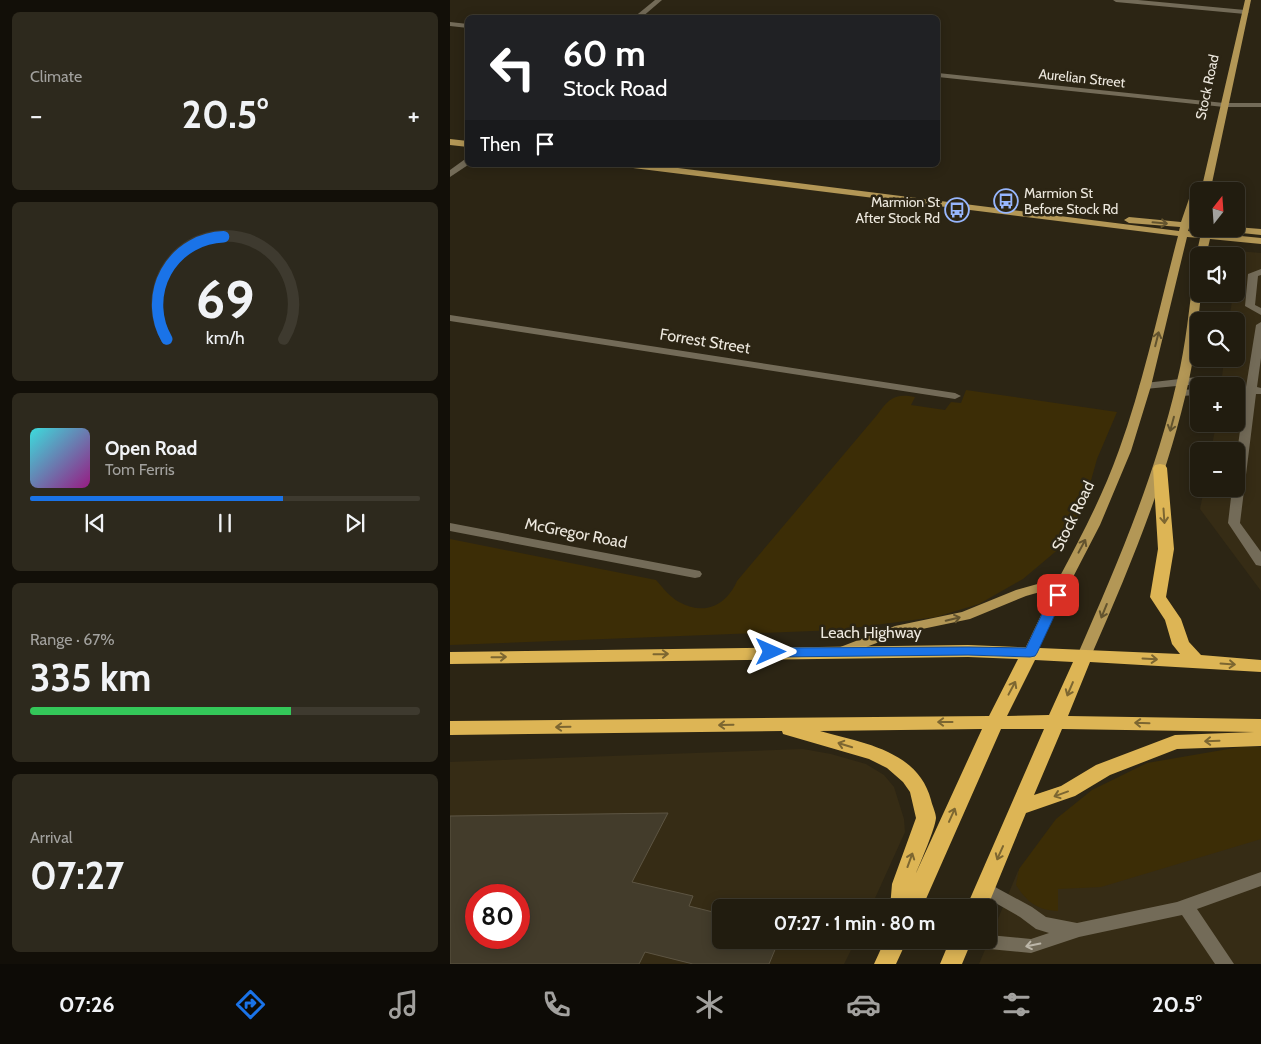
<!DOCTYPE html>
<meta charset="utf-8">
<style>
:root{--surface:#211c0f;--page:#2d291d;--text:#f1f3f6;--muted:#a2a19e;--line:#3e3a2f;--accent:#1a73e8}
body{margin:0;font-family:Cabin,sans-serif;background:var(--page);color:var(--text);height:100vh;display:flex;flex-direction:column;font-size:19px;white-space:nowrap}
*{box-sizing:border-box;margin:0}
p{font-size:16px;color:var(--muted)}
.icon{flex:none;width:28px;height:28px;fill:none;stroke:currentColor;stroke-width:2;stroke-linecap:round;stroke-linejoin:round}
.map{position:relative;flex:1;overflow:hidden}
.drawer{display:flex;flex-direction:column;gap:12px;padding:12px;background:#120f08;width:450px}
.drawer>*{flex:none}
.guide{position:absolute;left:15px;top:15px;width:475px;height:152px;border-radius:8px;box-shadow:0 2px 12px #0003,0 0 0 1px var(--line);background:#202124;color:#fff;overflow:hidden}
.needle{width:32px;rotate:17deg}
.fabs{position:absolute;left:740px;top:182px;display:grid;gap:10px}
.fabs a{display:grid;place-items:center;width:55px;height:55px;border-radius:8px;background:var(--surface);box-shadow:0 2px 12px #0003,0 0 0 1px var(--line);font-size:25px}
.speed{position:absolute;left:15px;top:884px;display:flex;gap:10px;font-size:25px;font-weight:700;text-align:center}
.speed>*{display:grid;place-content:center;width:65px;height:65px;border-radius:50%;background:var(--surface);box-shadow:0 2px 12px #0003,0 0 0 1px var(--line);line-height:1}
.speed .limit{border:8px solid #d22;background:#fff;color:#111}
.pin{position:absolute;display:grid;place-items:center;width:42px;height:42px;color:#fff;margin:-21px;border-radius:10px;box-shadow:0 2px 8px #0006}
.me{position:absolute;width:55px;margin:-28px;rotate:90deg;stroke-linejoin:round;filter:drop-shadow(0 0 4px #0008)}
.turn{display:flex;align-items:center;gap:18px;height:105px;padding:0 15px;font-size:22px}
.turn .icon{width:65px;height:65px;stroke-width:2.5}
.turn b{display:block;font-size:35px;line-height:42px}
.then{display:flex;align-items:center;height:48px;padding:0 15px;background:#0003;gap:10px;font-size:19px}
.big{font-size:38px;font-weight:700;line-height:1.1}
.drawer .widget{flex:1;display:flex;flex-direction:column;justify-content:center;gap:8px;min-width:0;padding:0 18px;border-radius:8px;background:var(--page)}
.drawer .dial{align-items:center;gap:0}
.dial svg{height:130px;overflow:visible;fill:none;stroke:var(--line);stroke-width:7;stroke-linecap:round;text-anchor:middle}
.dial text{fill:var(--text);stroke:none}
.song{display:flex;align-items:center;gap:15px}
.cover{width:60px;height:60px;border-radius:8px;background:linear-gradient(135deg,hsl(180 70% 55%),hsl(310 70% 35%))}
.played{height:5px;border-radius:2px;background:linear-gradient(90deg,var(--accent) 65%,var(--line) 65%)}
.keys{display:flex;justify-content:space-around;direction:ltr}
.heat{display:flex;justify-content:space-between;align-items:center;font-size:28px;direction:ltr}
.charge{height:8px;border-radius:4px;background:linear-gradient(90deg,#34c759 67%,var(--line) 0)}
.trip{position:absolute;left:262px;top:899px;width:285px;height:50px;border-radius:8px;background:var(--surface);box-shadow:0 2px 12px #0003,0 0 0 1px var(--line);font-weight:700;line-height:50px;text-align:center}
.tab-bar{display:flex;height:80px;justify-content:space-around;align-items:center;background:#0d0b06;color:var(--muted)}
.tab-bar .icon{width:35px;height:35px}
.tab-bar .active{color:var(--accent)}
.tab-bar b{font-size:22px;color:var(--text)}
main{display:flex;flex:1;min-height:0}
.map>svg:first-child{display:block}
</style>
<main>
<section class="drawer">
<div class="widget"><p>Climate</p>
<div class="heat"><a>−</a><b class="big">20.5°</b><a>+</a></div>
</div>
<div class="widget dial"><svg viewBox="0 0 100 80">
<path d="M14 69A42 42 0 1 1 86 69"/>
<path d="M14 69A42 42 0 0 1 49 6" stroke="#1a73e8"/>
<text x="50" y="56" font-size="32" font-weight="700">69</text>
<text x="50" y="72" font-size="11">km/h</text>
</svg></div>
<div class="widget">
<div class="song"><i class="cover"></i><div><b>Open Road</b><p>Tom Ferris</p></div></div>
<div class="played"></div>
<div class="keys"><svg class="icon" aria-label="previous" viewBox="0 0 24 24"><path d="M18 5L8 12l10 7zM5 5v14"/></svg><svg class="icon" aria-label="pause" viewBox="0 0 24 24"><path d="M8 5v14M16 5v14"/></svg><svg class="icon" aria-label="next" viewBox="0 0 24 24"><path d="M6 5l10 7-10 7zM19 5v14"/></svg></div>
</div>
<div class="widget"><p>Range · 67%</p><b class="big">335 km</b><div class="charge"></div></div>
<div class="widget"><p>Arrival</p><b class="big">07:27</b></div>
</section>
<div class="map">
<svg width="811" height="964" viewBox="0 0 811 964">
<rect width="100%" height="100%" fill="#2c2514"/>
<!-- built -->
<path fill="#362c15" fill-rule="evenodd" d="M 788,251 L 811,253 L 811,591 L 750,509 L 754,489 L 786,489 L 786,451 L 761,451 L 766,424 L 786,424 L 786,386 L 771,386 L 774,359 L 786,359 L 786,321 L 779,321 L 783,294 L 786,294 Z
M 353,749 L 381,754 L 416,764 L 434,775 L 444,787 L 454,819 L 455,832 L 421,907 L 271,908 L 271,940 L 406,940 L 394,964 L 0,964 L 0,762 ZM 26,895 L 69,895 L 69,938 L 26,938 Z
M 811,829 L 811,964 L 529,964 L 568,871 L 610,884 Z"/>
<!-- green -->
<path fill="#3c2d06" d="M 516,390 L 667,412 L 647,459 L 640,484 L 640,498 L 621,526 L 611,547 L 573,579 L 529,604 L 486,617 L 388,630 L 0,645 L 0,539 L 206,580 C 213,588 220,597 229,602 C 254,616 276,606 287,581 L 427,415 C 439,399 444,393 465,397 L 461,405 L 495,410 L 501,402 L 511,403 Z
M 790,747 L 811,747 L 811,839 L 651,887 L 608,889 L 608,911 C 587,910 577,902 566,885 L 569,869 L 606,819 L 642,790 L 697,763 Z"/>
<!-- building -->
<path fill="#433c2b" stroke="#5d5543" fill-rule="evenodd" d="M 218,813 L 182,882 L 243,896 L 239,906 L 271,914 L 271,940 L 329,940 L 319,964 L 243,964 L 195,952 L 189,964 L 0,964 L 0,816 ZM 26,895 L 69,895 L 69,938 L 26,938 Z"/>
<g fill="none" stroke-linecap="round" stroke-linejoin="round">
<!-- lane -->
<path fill="#736b58" fill-rule="evenodd" d="M 811,269 L 811,275 L 808,276 L 805,305 L 811,308 L 811,315 L 795,306 L 798,274 Z
M 811,322 L 811,358 L 807,387 L 811,388 L 811,394 L 806,394 L 790,523 L 811,552 L 811,566 L 806,565 L 778,523 L 782,489 L 786,489 L 786,460 L 795,394 L 786,393 L 786,387 L 796,387 L 806,325 Z
M 747,377 C 759,378 775,378 784,386 L 737,385 L 695,389 L 689,386 L 695,383 Z
M 749,389 L 749,395 L 730,396 L 724,393 L 730,390 Z
M 811,872 L 811,886 L 747,909 L 784,964 L 765,964 L 732,915 L 629,937 L 581,953 L 518,947 L 512,945 L 509,940 L 539,940 L 539,935 L 581,939 L 599,933 L 586,929 L 570,917 L 528,893 L 525,888 L 528,883 L 534,881 L 582,907 L 596,917 L 627,923 L 727,902 Z"/>
<!-- street -->
<path fill="#736b58" fill-rule="evenodd" d="M 205,0 L 212,0 L 191,18 L 183,18 Z
M 663,0 L 688,0 L 795,10 L 799,12 L 795,14 L 666,2 Z
M 0,22 L 18,24 L 18,28 L 0,26 Z
M 488,73 L 774,103 L 811,103 L 811,107 L 774,107 L 488,77 Z
M 18,157 L 18,165 L 0,177 L 0,170 Z
M 0,315 L 505,393 L 511,396 L 505,399 L 0,321 Z
M 0,523 L 245,570 L 250,571 L 252,574 L 250,577 L 245,578 L 0,531 Z"/>
<!-- primary -->
<path fill="#b39756" fill-rule="evenodd" d="M 795,0 L 801,0 L 762,183 L 753,191 L 749,191 C 749,202 743,212 741,222 L 749,223 L 749,229 L 739,228 L 738,231 L 751,233 L 752,229 L 762,229 L 761,233 L 811,238 L 811,244 L 760,239 L 756,256 L 749,256 L 749,258 L 746,256 L 750,238 L 737,237 L 701,386 L 681,451 L 650,525 L 621,581 L 585,656 L 575,656 L 573,653 L 604,588 L 576,596 L 520,619 L 453,633 L 395,655 L 385,655 L 383,652 L 385,649 L 445,626 L 512,612 L 566,590 L 609,578 C 631,537 653,495 669,450 C 694,381 709,308 728,236 L 183,168 L 179,165 L 204,165 L 729,231 L 730,227 L 679,223 L 674,220 L 679,217 L 731,222 L 741,193 L 753,182 Z
M 0,139 L 18,141 L 18,147 L 0,145 Z
M 786,227 L 811,229 L 811,235 L 782,232 L 777,229 L 786,229 Z
M 749,269 L 749,294 L 751,294 C 748,323 745,352 739,380 C 718,476 680,567 641,656 L 639,659 L 629,659 L 627,656 C 666,567 705,477 727,381 C 736,345 739,308 744,272 Z"/>
<!-- highway -->
<path fill="#ddb555" fill-rule="evenodd" d="M 710,464 L 715,465 L 717,468 L 724,549 L 716,597 L 731,619 L 739,642 L 751,655 L 811,660 L 811,672 L 640,662 L 618,716 L 811,719 L 811,746 L 727,749 L 660,775 L 625,796 L 576,813 L 537,908 L 516,908 L 594,729 L 551,729 L 472,908 L 440,908 L 442,884 L 466,818 L 460,792 L 453,782 L 437,768 L 419,759 L 333,734 L 332,731 L 0,735 L 0,721 L 539,716 L 568,659 L 518,657 L 0,664 L 0,652 L 518,645 L 730,654 L 722,644 L 715,620 L 700,597 L 708,549 L 703,468 L 705,465 ZM 585,660 L 623,662 L 599,715 L 557,716 ZM 532,729 L 466,873 C 471,861 485,829 486,818 C 486,813 482,805 481,800 C 468,750 412,743 370,731 ZM 612,729 L 804,732 L 725,735 L 646,765 L 611,786 L 584,795 Z
M 435,940 L 457,940 L 446,964 L 424,964 Z
M 500,940 L 522,940 L 512,964 L 490,964 Z"/>
</g>
<!-- one-way arrows -->
<defs><path id="oneway-shaft" d="M-6 0H5M1.5-3L5.5 0L1.5 3" fill="none" stroke-width="1.6" stroke-linecap="round" stroke-linejoin="round" transform="scale(1.25)"/></defs>
<g stroke="#62532e">
<use href="#oneway-shaft" transform="translate(710 223) rotate(5)"/>
<use href="#oneway-shaft" transform="translate(707 339) rotate(-76)"/>
<use href="#oneway-shaft" transform="translate(722 424) rotate(105)"/>
<use href="#oneway-shaft" transform="translate(632 546) rotate(-62)"/>
<use href="#oneway-shaft" transform="translate(654 611) rotate(112)"/>
<use href="#oneway-shaft" transform="translate(503 619) rotate(-13)"/>
</g>
<g stroke="#7c6631">
<use href="#oneway-shaft" transform="translate(714 516) rotate(86)"/>
<use href="#oneway-shaft" transform="translate(211 654) rotate(-1)"/>
<use href="#oneway-shaft" transform="translate(49 657) rotate(-1)"/>
<use href="#oneway-shaft" transform="translate(700 659) rotate(3)"/>
<use href="#oneway-shaft" transform="translate(778 664) rotate(4)"/>
<use href="#oneway-shaft" transform="translate(562 688) rotate(-62)"/>
<use href="#oneway-shaft" transform="translate(620 689) rotate(113)"/>
<use href="#oneway-shaft" transform="translate(495 722) rotate(180)"/>
<use href="#oneway-shaft" transform="translate(692 723) rotate(-178)"/>
<use href="#oneway-shaft" transform="translate(276 725) rotate(179)"/>
<use href="#oneway-shaft" transform="translate(113 727) rotate(179)"/>
<use href="#oneway-shaft" transform="translate(762 741) rotate(178)"/>
<use href="#oneway-shaft" transform="translate(395 745) rotate(-163)"/>
<use href="#oneway-shaft" transform="translate(611 794) rotate(160)"/>
<use href="#oneway-shaft" transform="translate(502 815) rotate(-66)"/>
<use href="#oneway-shaft" transform="translate(550 853) rotate(114)"/>
<use href="#oneway-shaft" transform="translate(460 860) rotate(-70)"/>
</g>
<use stroke="#bcb6a8" href="#oneway-shaft" transform="translate(583 945) rotate(169)"/>
<!-- route -->
<path fill="#1a73e8" stroke="#114b97" d="M 608,591 L 614,595 L 587,653 L 585,656 L 580,657 L 518,655 L 321,657 L 316,656 L 315,652 L 316,649 L 321,648 L 518,647 L 576,648 L 601,595 Z"/>
<!-- icons -->
<defs>
<g id="bus-ring" transform="scale(1.25)"><circle r="9.5" fill="#2c2514" stroke="#97b6fd" stroke-width="1.5"/><path d="M-5-6H5V4H4V6H2V4H-2V6H-4V4H-5ZM-3.5-4V0h7V-4ZM-3.5 1.2v1.5H-2V1.2ZM2 1.2v1.5H3.5V1.2Z" fill="#97b6fd"/></g>
</defs>
<g fill-rule="evenodd">
<use href="#bus-ring" x="556" y="201"/>
<use href="#bus-ring" x="507" y="210"/>
</g>
<g text-anchor="middle" dominant-baseline="central" stroke-width="5" stroke-linejoin="round" paint-order="stroke">
<!-- far-street labels -->
<g font-size="14" fill="#ede8de" stroke="#2c2514">
<text transform="translate(632 78) rotate(6)">Aurelian Street</text>
<text transform="translate(757 87) rotate(-78)">Stock Road</text>
</g>
<!-- far-poi labels -->
<g font-size="14" fill="#ede8de" stroke="#2c2514" text-anchor="start">
<text x="574" y="193">Marmion St<tspan x="574" dy="16">Before Stock Rd</tspan></text>
<text x="490" y="202" text-anchor="end">Marmion St<tspan x="490" dy="16">After Stock Rd</tspan></text>
</g>
<!-- street labels -->
<g font-size="16" fill="#ede8de" stroke="#2c2514">
<text transform="translate(255 341) rotate(9)">Forrest Street</text>
<text transform="translate(623 516) rotate(-64)">Stock Road</text>
<text transform="translate(126 533) rotate(11)">McGregor Road</text>
<text x="421" y="632">Leach Highway</text>
</g>
</g>
</svg>
<div class="fabs">
<a><svg class="needle" viewBox="-14 -14 28 28"><path d="M0-13l5 13h-10z" fill="#e53935"/><path d="M0 13l5-13h-10z" fill="#a2a19e"/></svg></a>
<a><svg class="icon" aria-label="sound" viewBox="0 0 24 24"><path d="M4 9h4l5-4v14l-5-4H4zM17 9q2 3 0 6"/></svg></a>
<a><svg class="icon" aria-label="search" viewBox="0 0 24 24"><circle cx="10" cy="10" r="6"/><path d="M15 15l6 6"/></svg></a>
<a>+</a>
<a>−</a>
</div>
<div class="speed"><div class="limit">80</div></div>
<div class="pin" style="left:608px;top:595px;background:#d93025"><svg class="icon" aria-label="arrive" viewBox="0 0 24 24"><path d="M6 21V4h12l-3 4 3 4H6"/></svg></div>
<svg class="me" style="left:321px;top:652px" viewBox="-20 -20 40 40"><path d="M0-17L14 15 0 8-14 15z" fill="#1a73e8" stroke="#fff" stroke-width="4"/></svg>
<div class="trip">07:27 · 1 min · 80 m</div>
<div class="guide">
<div class="turn"><svg class="icon" aria-label="left" viewBox="0 0 24 24"><path d="M17 20v-9H6M10 6l-5 5 5 5"/></svg><div><b>60 m</b>Stock Road</div></div>
<div class="then">Then<svg class="icon" aria-label="arrive" viewBox="0 0 24 24"><path d="M6 21V4h12l-3 4 3 4H6"/></svg></div>
</div>
</div>
</main>
<nav class="tab-bar">
<b>07:26</b>
<svg class="icon active" aria-label="directions" viewBox="0 0 24 24"><path d="M12 3l9 9-9 9-9-9zM9 14v-3h6M13 9l2 2-2 2"/></svg>
<svg class="icon" aria-label="music" viewBox="0 0 24 24"><path d="M9 18V5l10-2v13"/><circle cx="6" cy="18" r="3"/><circle cx="16" cy="16" r="3"/></svg>
<svg class="icon" aria-label="phone" viewBox="0 0 24 24"><path d="M5 4h4l2 5-3 2q2 4 5 5l2-3 5 2v4C11 20 4 13 5 4z"/></svg>
<svg class="icon" aria-label="climate" viewBox="0 0 24 24"><path d="M12 3v18M4 7l16 10M4 17L20 7"/></svg>
<svg class="icon" aria-label="car" viewBox="0 0 24 24"><path d="M5 17H2v-5l4-1 3-4h7l3 4 3 1v5h-3M9 17h6M6 11h13"/><circle cx="7" cy="17" r="2"/><circle cx="17" cy="17" r="2"/></svg>
<svg class="icon" aria-label="filters" viewBox="0 0 24 24"><path d="M4 7h16M4 17h16"/><circle cx="9" cy="7" r="2"/><circle cx="15" cy="17" r="2"/></svg>
<b>20.5°</b>
</nav>
